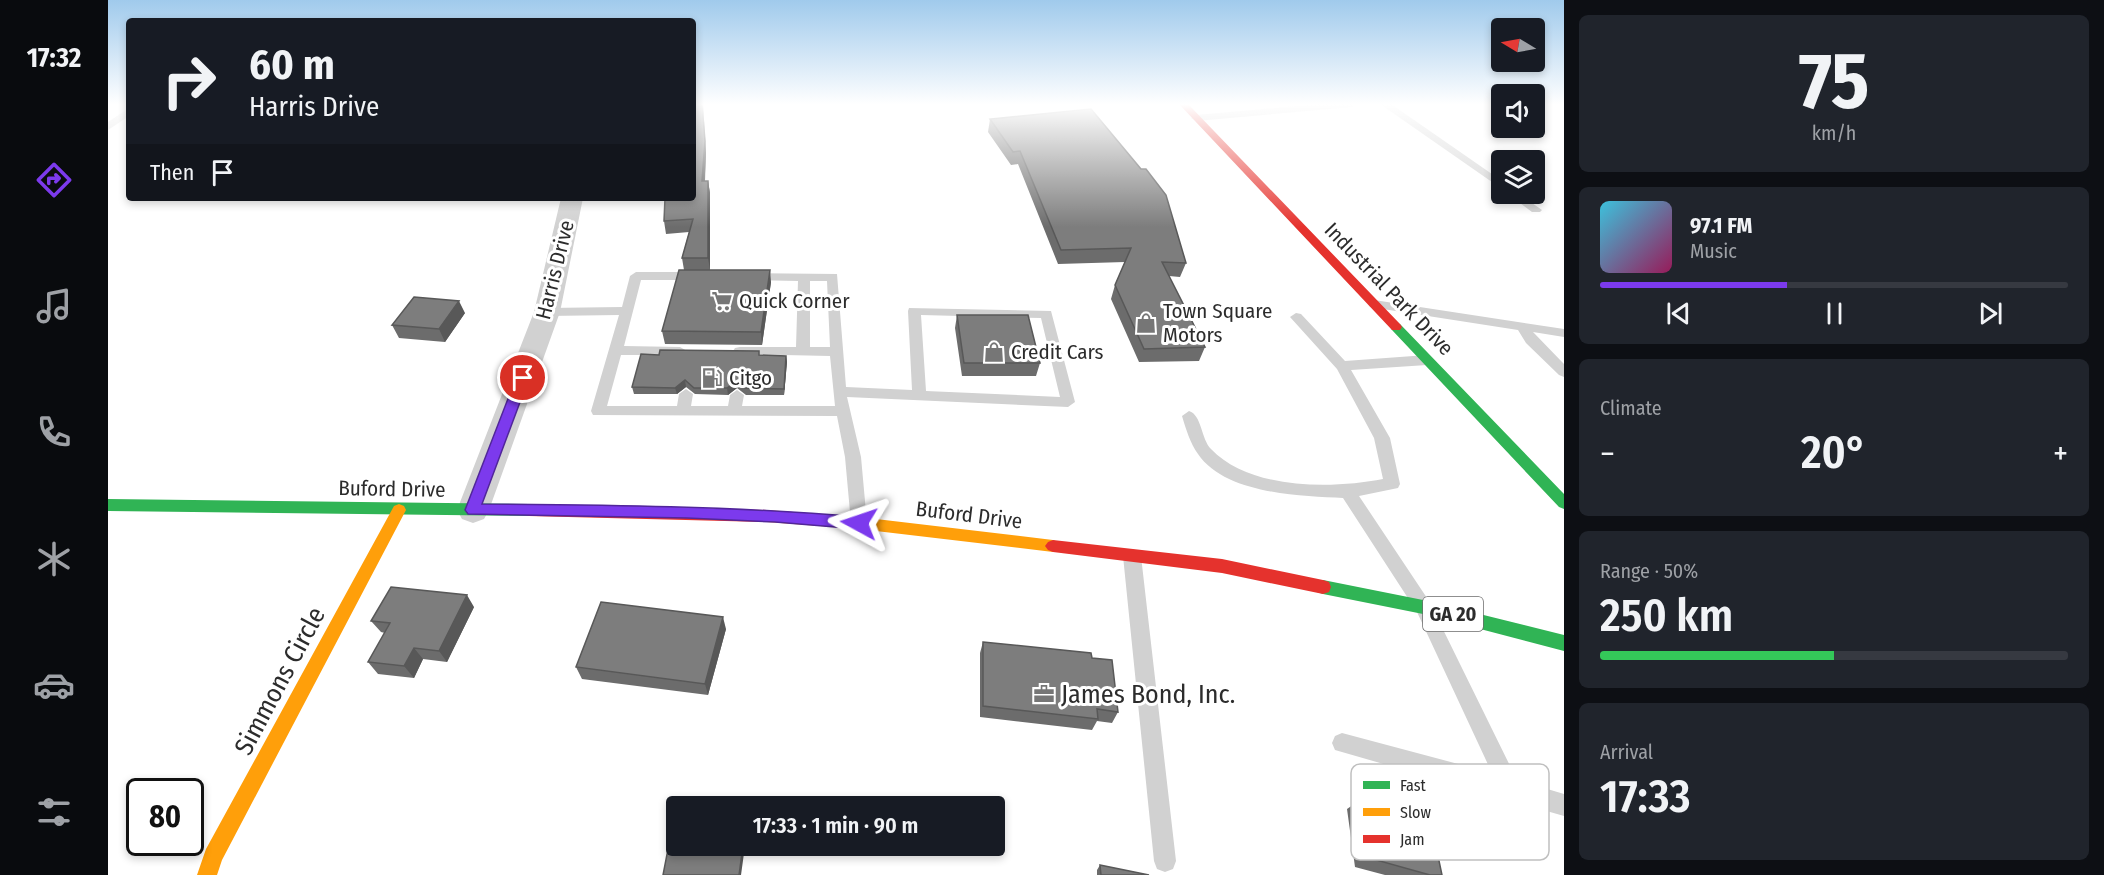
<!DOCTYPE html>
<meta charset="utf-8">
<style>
:root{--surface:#171b24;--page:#20242c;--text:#f1f3f6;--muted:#9ea1a6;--line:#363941;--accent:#7c3aed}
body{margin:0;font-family:"Fira Sans Condensed",sans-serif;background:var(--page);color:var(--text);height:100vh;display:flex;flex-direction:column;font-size:22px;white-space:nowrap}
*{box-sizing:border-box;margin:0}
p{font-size:20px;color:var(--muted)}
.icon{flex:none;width:33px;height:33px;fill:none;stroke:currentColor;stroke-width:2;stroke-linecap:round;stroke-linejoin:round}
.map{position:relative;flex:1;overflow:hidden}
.panel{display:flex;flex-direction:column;gap:15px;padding:15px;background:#0d0f14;width:540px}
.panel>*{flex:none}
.top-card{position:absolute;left:18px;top:18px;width:570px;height:183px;border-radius:6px;box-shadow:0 3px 9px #0003;background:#171b24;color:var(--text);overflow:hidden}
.needle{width:39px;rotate:280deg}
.fabs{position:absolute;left:1383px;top:18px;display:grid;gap:12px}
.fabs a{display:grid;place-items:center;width:54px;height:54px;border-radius:6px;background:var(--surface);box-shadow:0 3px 9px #0003;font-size:30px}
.speed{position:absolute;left:18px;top:778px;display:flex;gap:12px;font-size:30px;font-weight:700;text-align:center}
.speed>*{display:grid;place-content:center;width:78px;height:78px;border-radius:50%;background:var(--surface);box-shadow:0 3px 9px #0003;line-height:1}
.speed .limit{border:3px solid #111;border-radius:9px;background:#fff;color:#111}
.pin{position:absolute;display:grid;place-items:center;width:51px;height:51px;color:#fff;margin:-26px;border:3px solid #fff;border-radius:50%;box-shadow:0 2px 6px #0007}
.me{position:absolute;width:66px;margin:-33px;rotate:275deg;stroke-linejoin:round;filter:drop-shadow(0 0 4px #0008)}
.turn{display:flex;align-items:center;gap:21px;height:126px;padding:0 24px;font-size:27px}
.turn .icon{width:78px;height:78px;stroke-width:2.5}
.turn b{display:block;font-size:42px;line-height:51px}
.then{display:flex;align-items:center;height:57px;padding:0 24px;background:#0003;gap:12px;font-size:22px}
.big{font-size:45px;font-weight:600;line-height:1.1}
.panel .widget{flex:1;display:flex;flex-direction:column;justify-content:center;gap:9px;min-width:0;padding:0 21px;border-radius:9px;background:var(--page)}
.panel .dial{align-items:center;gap:0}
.dial b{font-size:78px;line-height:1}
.song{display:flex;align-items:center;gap:18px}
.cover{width:72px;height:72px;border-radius:9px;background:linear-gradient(135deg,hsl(190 70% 55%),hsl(330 70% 35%))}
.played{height:6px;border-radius:3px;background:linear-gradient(90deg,var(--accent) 40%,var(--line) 40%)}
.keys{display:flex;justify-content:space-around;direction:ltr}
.heat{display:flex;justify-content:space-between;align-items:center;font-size:33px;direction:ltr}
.charge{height:9px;border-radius:4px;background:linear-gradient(90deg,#34c759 50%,var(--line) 0)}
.trip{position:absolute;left:558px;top:796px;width:339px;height:60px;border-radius:6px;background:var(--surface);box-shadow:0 3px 9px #0003;font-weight:600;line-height:60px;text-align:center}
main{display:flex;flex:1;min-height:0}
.dock{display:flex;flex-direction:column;width:108px;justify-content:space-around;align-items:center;background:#090b0e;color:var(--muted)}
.dock .icon{width:42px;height:42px}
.dock .on{color:var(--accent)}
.dock b{font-size:27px;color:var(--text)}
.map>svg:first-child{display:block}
</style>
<main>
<nav class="dock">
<b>17:32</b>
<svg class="icon on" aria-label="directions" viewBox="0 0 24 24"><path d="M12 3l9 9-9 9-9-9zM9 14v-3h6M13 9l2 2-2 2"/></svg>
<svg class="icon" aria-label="music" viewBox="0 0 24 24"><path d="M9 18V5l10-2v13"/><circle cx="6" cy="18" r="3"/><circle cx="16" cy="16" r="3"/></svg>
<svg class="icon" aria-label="phone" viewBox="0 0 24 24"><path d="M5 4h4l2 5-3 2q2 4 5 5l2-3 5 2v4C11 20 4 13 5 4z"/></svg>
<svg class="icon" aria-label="climate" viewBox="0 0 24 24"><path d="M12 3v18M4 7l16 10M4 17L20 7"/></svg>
<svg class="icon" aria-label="car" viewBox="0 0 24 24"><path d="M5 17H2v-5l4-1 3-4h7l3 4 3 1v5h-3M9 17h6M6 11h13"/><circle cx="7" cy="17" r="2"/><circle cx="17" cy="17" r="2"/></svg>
<svg class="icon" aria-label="filters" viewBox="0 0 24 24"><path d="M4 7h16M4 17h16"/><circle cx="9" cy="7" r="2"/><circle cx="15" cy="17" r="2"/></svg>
</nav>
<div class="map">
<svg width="1456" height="875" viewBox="0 0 1456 875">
<rect width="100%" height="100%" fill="#fff"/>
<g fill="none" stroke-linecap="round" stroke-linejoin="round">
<!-- lane -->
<path fill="#d1d1d1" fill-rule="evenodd" d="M 1212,104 L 1249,104 L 1244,107 L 1088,121 L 1083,118 L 1088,115 Z
M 1272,104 L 1283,104 L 1394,181 L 1394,189 Z
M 21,108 L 21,116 L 0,130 L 0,122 Z
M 1400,194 L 1411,194 L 1434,210 L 1432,212 L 1424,212 Z
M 528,272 L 589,272 L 595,276 L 589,280 L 533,280 L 516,346 L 572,347 L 579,351 L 572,355 L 513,355 L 499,406 L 569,406 L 571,394 L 578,389 L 585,394 L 583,406 L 620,406 L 622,395 L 629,390 L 636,395 L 634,406 L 727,406 L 722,356 L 627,354 L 625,351 L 627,348 L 632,347 L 688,347 L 690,281 L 639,280 L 637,277 L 643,273 L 729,274 L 738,387 L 804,390 L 800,311 L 801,308 L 943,311 L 967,402 L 960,407 L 739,397 L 753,457 L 759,523 L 757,528 L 751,530 L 745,528 L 743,523 L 737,457 L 729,416 L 485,415 L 483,411 L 511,315 L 439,316 L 433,312 L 439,308 L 514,307 L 522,276 ZM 702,281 L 719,281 L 722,347 L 702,347 ZM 813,315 L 933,318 L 952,397 L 818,391 Z
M 1266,300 L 1456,329 L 1456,337 L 1425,332 L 1456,364 L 1456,377 L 1451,375 L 1418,343 L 1410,330 L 1262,307 L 1260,304 Z
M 1188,313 L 1193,314 L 1237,361 L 1319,355 L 1326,360 L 1319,365 L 1243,370 L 1282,438 L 1292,484 L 1290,488 L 1251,496 L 1321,601 L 1409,780 L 1456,794 L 1456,816 L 1227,750 L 1224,743 L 1227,736 L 1234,733 L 1384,773 L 1309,612 L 1235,498 C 1192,496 1117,494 1090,454 C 1082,443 1078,429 1074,416 L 1081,411 C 1094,415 1093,439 1103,449 C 1142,490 1224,489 1275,479 L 1266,438 L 1229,369 L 1182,317 Z
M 1024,549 L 1030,551 L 1033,556 L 1068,861 L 1065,869 L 1057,872 L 1049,869 L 1046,861 L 1015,556 L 1018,551 Z"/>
<!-- street -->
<path fill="#d1d1d1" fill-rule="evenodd" d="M 453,198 L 475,198 L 452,312 L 381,510 L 376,519 L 365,523 L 354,519 L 349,510 L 426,312 Z"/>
<!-- fast -->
<path fill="#30b455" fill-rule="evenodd" d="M 1288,323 L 1292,324 L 1456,494 L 1456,509 L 1451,507 L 1284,330 L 1282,327 L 1284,324 Z
M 0,499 L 421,504 L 426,506 L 428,510 L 426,514 L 421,516 L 0,511 Z
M 1215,580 L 1315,600 L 1456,635 L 1456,651 L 1315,614 L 1215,594 L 1209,592 L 1207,587 L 1209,582 Z"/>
<!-- slow -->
<path fill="#ff9f0a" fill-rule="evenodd" d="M 291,504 L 296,506 L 298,510 L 114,860 L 109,875 L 89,875 L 98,849 L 286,506 Z
M 659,510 L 751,517 L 945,540 L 950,542 L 953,546 L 950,550 L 945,552 L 751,529 L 659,522 L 654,520 L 652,516 L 654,512 Z"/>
<!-- jam -->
<path fill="#e5322d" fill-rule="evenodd" d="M 1071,104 L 1080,104 L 1292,324 L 1294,327 L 1292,330 L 1284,330 Z
M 421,504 L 659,510 L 664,512 L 666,516 L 664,520 L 659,522 L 421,516 L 416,514 L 414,510 L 416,506 Z
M 945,540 L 1114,559 L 1215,580 L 1221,582 L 1223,587 L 1221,592 L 1215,594 L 1114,573 L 945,552 L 940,550 L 937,546 L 940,542 Z"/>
</g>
<!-- wall -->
<path fill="#6c6c6c" d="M 585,104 L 595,104 L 598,153 L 597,181 L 600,181 L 602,193 L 602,270 L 663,282 L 654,345 L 557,344 L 554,331 L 576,270 L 574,258 L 581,232 L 558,234 L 556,221 Z
M 882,119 L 1078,263 L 1072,277 L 1061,276 L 1097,347 L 1091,361 L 1031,362 L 1003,299 L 1007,285 L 1017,262 L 950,264 L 910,164 L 903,165 L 880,132 Z
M 357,313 L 337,342 L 291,338 L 284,325 Z
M 849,315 L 932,363 L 928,376 L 854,376 L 847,328 Z
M 652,355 L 678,356 L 679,362 L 676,395 L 638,395 L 629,388 L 620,395 L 587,394 L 578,387 L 569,394 L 526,394 L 524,387 Z
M 366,607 L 339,662 L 315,659 L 306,678 L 270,674 L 260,662 L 277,633 L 273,632 L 263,621 Z
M 618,629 L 600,695 L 474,679 L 468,667 Z
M 875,642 L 984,658 L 1010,712 L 1004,723 L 989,721 L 984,730 L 872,717 L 872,653 Z
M 1252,800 L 1334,875 L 1277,875 L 1247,867 L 1239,809 Z
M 992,865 L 1041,875 L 989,875 L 989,870 Z"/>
<!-- shaded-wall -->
<path fill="#585858" d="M 594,104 L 598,153 L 596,193 L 594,181 Z
M 600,181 L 602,193 L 602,270 L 600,258 Z
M 662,270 L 663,282 L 654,345 L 653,332 Z
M 351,301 L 357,313 L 337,342 L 331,329 Z
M 678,356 L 679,362 L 676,395 L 676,389 Z
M 577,380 L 578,387 L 569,394 L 567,388 Z
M 628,381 L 629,388 L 620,395 L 619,388 Z
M 359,595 L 366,607 L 339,662 L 331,651 Z
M 615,617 L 618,629 L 600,695 L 597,684 Z
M 306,648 L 315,659 L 306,678 L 296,666 Z
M 635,846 L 637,846 L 633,875 L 631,875 Z"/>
<!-- building -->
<path fill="#7d7d7d" stroke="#585858" stroke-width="1.5" d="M 585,104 L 594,104 L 597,141 L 594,181 L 600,181 L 600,258 L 574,258 L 585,219 L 556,221 L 557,198 L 585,198 Z
M 983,109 L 1033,169 L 1038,169 L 1058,195 L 1078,263 L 1054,262 L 1097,347 L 1036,349 L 1007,285 L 1023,248 L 953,250 L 912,151 L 905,152 L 882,119 Z
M 571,270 L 662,270 L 653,332 L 554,331 Z
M 306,297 L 351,301 L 331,329 L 284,325 Z
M 849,315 L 920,315 L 932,363 L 856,363 Z
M 552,350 L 651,351 L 651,355 L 678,356 L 676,389 L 637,388 L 628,381 L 619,388 L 586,388 L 577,380 L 567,388 L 524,387 L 533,354 L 551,355 Z
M 283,587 L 359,595 L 331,651 L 306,648 L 296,666 L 260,662 L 282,623 L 263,621 Z
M 493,602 L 615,617 L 597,684 L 468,667 Z
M 875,642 L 983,653 L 984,658 L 1004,660 L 1010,712 L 989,709 L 990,719 L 875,706 Z
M 1252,800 L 1322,818 L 1334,875 L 1322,875 L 1261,858 Z
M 566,818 L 568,819 L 568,846 L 635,846 L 631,875 L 555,875 Z
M 992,865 L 1041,875 L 993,875 Z"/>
<!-- sky -->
<linearGradient id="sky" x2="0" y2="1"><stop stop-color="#a0caec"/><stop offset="0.46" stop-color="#fff"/><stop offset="1" stop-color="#fff" stop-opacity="0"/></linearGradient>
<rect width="1456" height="227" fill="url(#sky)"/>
<!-- route -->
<path fill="#7c3aed" stroke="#51269a" stroke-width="1.5" d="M 415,374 L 421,378 L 374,504 C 500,505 625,506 751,517 L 756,519 L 758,523 L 756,527 L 751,529 L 667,522 L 579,518 L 360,514 L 357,510 L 408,378 Z"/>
<!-- icons -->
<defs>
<g id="supermarket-bare" transform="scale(1.62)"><path d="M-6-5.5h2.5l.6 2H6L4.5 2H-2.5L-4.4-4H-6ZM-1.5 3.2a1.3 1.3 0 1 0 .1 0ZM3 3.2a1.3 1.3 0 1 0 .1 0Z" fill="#767676" stroke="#fff" stroke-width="2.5" paint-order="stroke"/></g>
<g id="shop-bare" transform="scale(1.62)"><path d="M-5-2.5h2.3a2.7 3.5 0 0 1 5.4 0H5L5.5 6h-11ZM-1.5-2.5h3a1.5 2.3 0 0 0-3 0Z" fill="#767676" stroke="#fff" stroke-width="2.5" paint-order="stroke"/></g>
<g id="fuel-bare" transform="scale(1.62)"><path d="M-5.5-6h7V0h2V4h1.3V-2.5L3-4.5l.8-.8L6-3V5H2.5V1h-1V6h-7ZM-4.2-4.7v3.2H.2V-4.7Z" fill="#767676" stroke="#fff" stroke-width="2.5" paint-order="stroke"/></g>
<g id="office-bare" transform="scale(1.62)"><path d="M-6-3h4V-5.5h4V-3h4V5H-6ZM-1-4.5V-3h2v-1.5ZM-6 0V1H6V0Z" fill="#767676" stroke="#fff" stroke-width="2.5" paint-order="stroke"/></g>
</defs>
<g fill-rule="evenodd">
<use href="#supermarket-bare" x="614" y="301"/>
<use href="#shop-bare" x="1038" y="323"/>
<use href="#shop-bare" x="886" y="352"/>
<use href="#fuel-bare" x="604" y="378"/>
<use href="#office-bare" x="936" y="694"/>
</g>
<g text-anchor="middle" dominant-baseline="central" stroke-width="6" stroke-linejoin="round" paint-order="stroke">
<!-- shield labels -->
<rect fill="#fff" stroke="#6b6b6b" stroke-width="1.5" x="1315" y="597" width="60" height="34" rx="4.5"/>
<g font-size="20" font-weight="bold" fill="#2c2c2c">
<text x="1345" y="614">GA 20</text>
</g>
<!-- street labels -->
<g font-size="21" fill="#2c2c2c" stroke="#fff">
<text transform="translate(447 270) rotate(-76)">Harris Drive</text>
<text transform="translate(1281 289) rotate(46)">Industrial Park Drive</text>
<text transform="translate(284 489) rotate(1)">Buford Drive</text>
<text transform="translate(861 515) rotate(7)">Buford Drive</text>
</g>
<!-- poi labels -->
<g font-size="21" fill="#2c2c2c" stroke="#fff" text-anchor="start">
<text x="631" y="301">Quick Corner</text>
<text x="1055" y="311">Town Square<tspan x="1055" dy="24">Motors</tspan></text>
<text x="903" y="352">Credit Cars</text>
<text x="621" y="378">Citgo</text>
</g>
<!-- near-street labels -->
<g font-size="26" fill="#2c2c2c" stroke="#fff">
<text transform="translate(172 681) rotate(-62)">Simmons Circle</text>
</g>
<!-- near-poi labels -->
<g font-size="26" fill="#2c2c2c" stroke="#fff" text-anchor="start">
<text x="953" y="694">James Bond, Inc.</text>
</g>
</g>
<!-- legend -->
<rect x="1243" y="764" width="198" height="96" rx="9" fill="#fff" stroke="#c0c0c0" stroke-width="1.5"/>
<rect x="1255" y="781" width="27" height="8" fill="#30b455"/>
<rect x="1255" y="808" width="27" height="8" fill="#ff9f0a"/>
<rect x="1255" y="835" width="27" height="8" fill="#e5322d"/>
<g font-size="16" fill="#2c2c2c">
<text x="1292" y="791">Fast</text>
<text x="1292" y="818">Slow</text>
<text x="1292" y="845">Jam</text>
</g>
</svg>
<div class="fabs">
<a><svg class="needle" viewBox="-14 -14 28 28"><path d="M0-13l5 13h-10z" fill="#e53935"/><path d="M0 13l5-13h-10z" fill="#9ea1a6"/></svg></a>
<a><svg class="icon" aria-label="sound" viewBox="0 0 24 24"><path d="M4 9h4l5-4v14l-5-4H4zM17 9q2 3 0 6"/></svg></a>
<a><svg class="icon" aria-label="layers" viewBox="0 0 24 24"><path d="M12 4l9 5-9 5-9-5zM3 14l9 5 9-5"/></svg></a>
</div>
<div class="speed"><div class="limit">80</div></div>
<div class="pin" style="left:415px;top:378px;background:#d93025"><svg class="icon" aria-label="arrive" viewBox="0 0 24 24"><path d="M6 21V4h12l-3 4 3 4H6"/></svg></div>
<svg class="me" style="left:751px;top:523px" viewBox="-20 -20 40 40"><path d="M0-17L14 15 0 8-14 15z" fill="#7c3aed" stroke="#fff" stroke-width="4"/></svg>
<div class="trip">17:33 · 1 min · 90 m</div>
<div class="top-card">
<div class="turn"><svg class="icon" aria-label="right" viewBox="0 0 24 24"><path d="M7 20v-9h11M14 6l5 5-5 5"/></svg><div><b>60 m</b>Harris Drive</div></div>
<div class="then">Then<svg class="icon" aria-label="arrive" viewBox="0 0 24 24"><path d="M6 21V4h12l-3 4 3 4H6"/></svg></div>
</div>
</div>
<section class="panel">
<div class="widget dial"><b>75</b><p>km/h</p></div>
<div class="widget">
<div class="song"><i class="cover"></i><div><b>97.1 FM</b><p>Music</p></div></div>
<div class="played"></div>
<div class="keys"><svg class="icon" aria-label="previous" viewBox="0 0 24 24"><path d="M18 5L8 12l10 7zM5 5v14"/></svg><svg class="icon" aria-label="pause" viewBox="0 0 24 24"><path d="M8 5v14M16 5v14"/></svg><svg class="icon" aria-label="next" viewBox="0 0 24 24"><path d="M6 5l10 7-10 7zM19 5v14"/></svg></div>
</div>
<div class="widget"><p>Climate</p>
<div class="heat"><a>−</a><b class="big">20°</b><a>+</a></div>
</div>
<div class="widget"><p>Range · 50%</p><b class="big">250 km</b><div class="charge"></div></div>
<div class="widget"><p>Arrival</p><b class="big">17:33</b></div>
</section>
</main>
